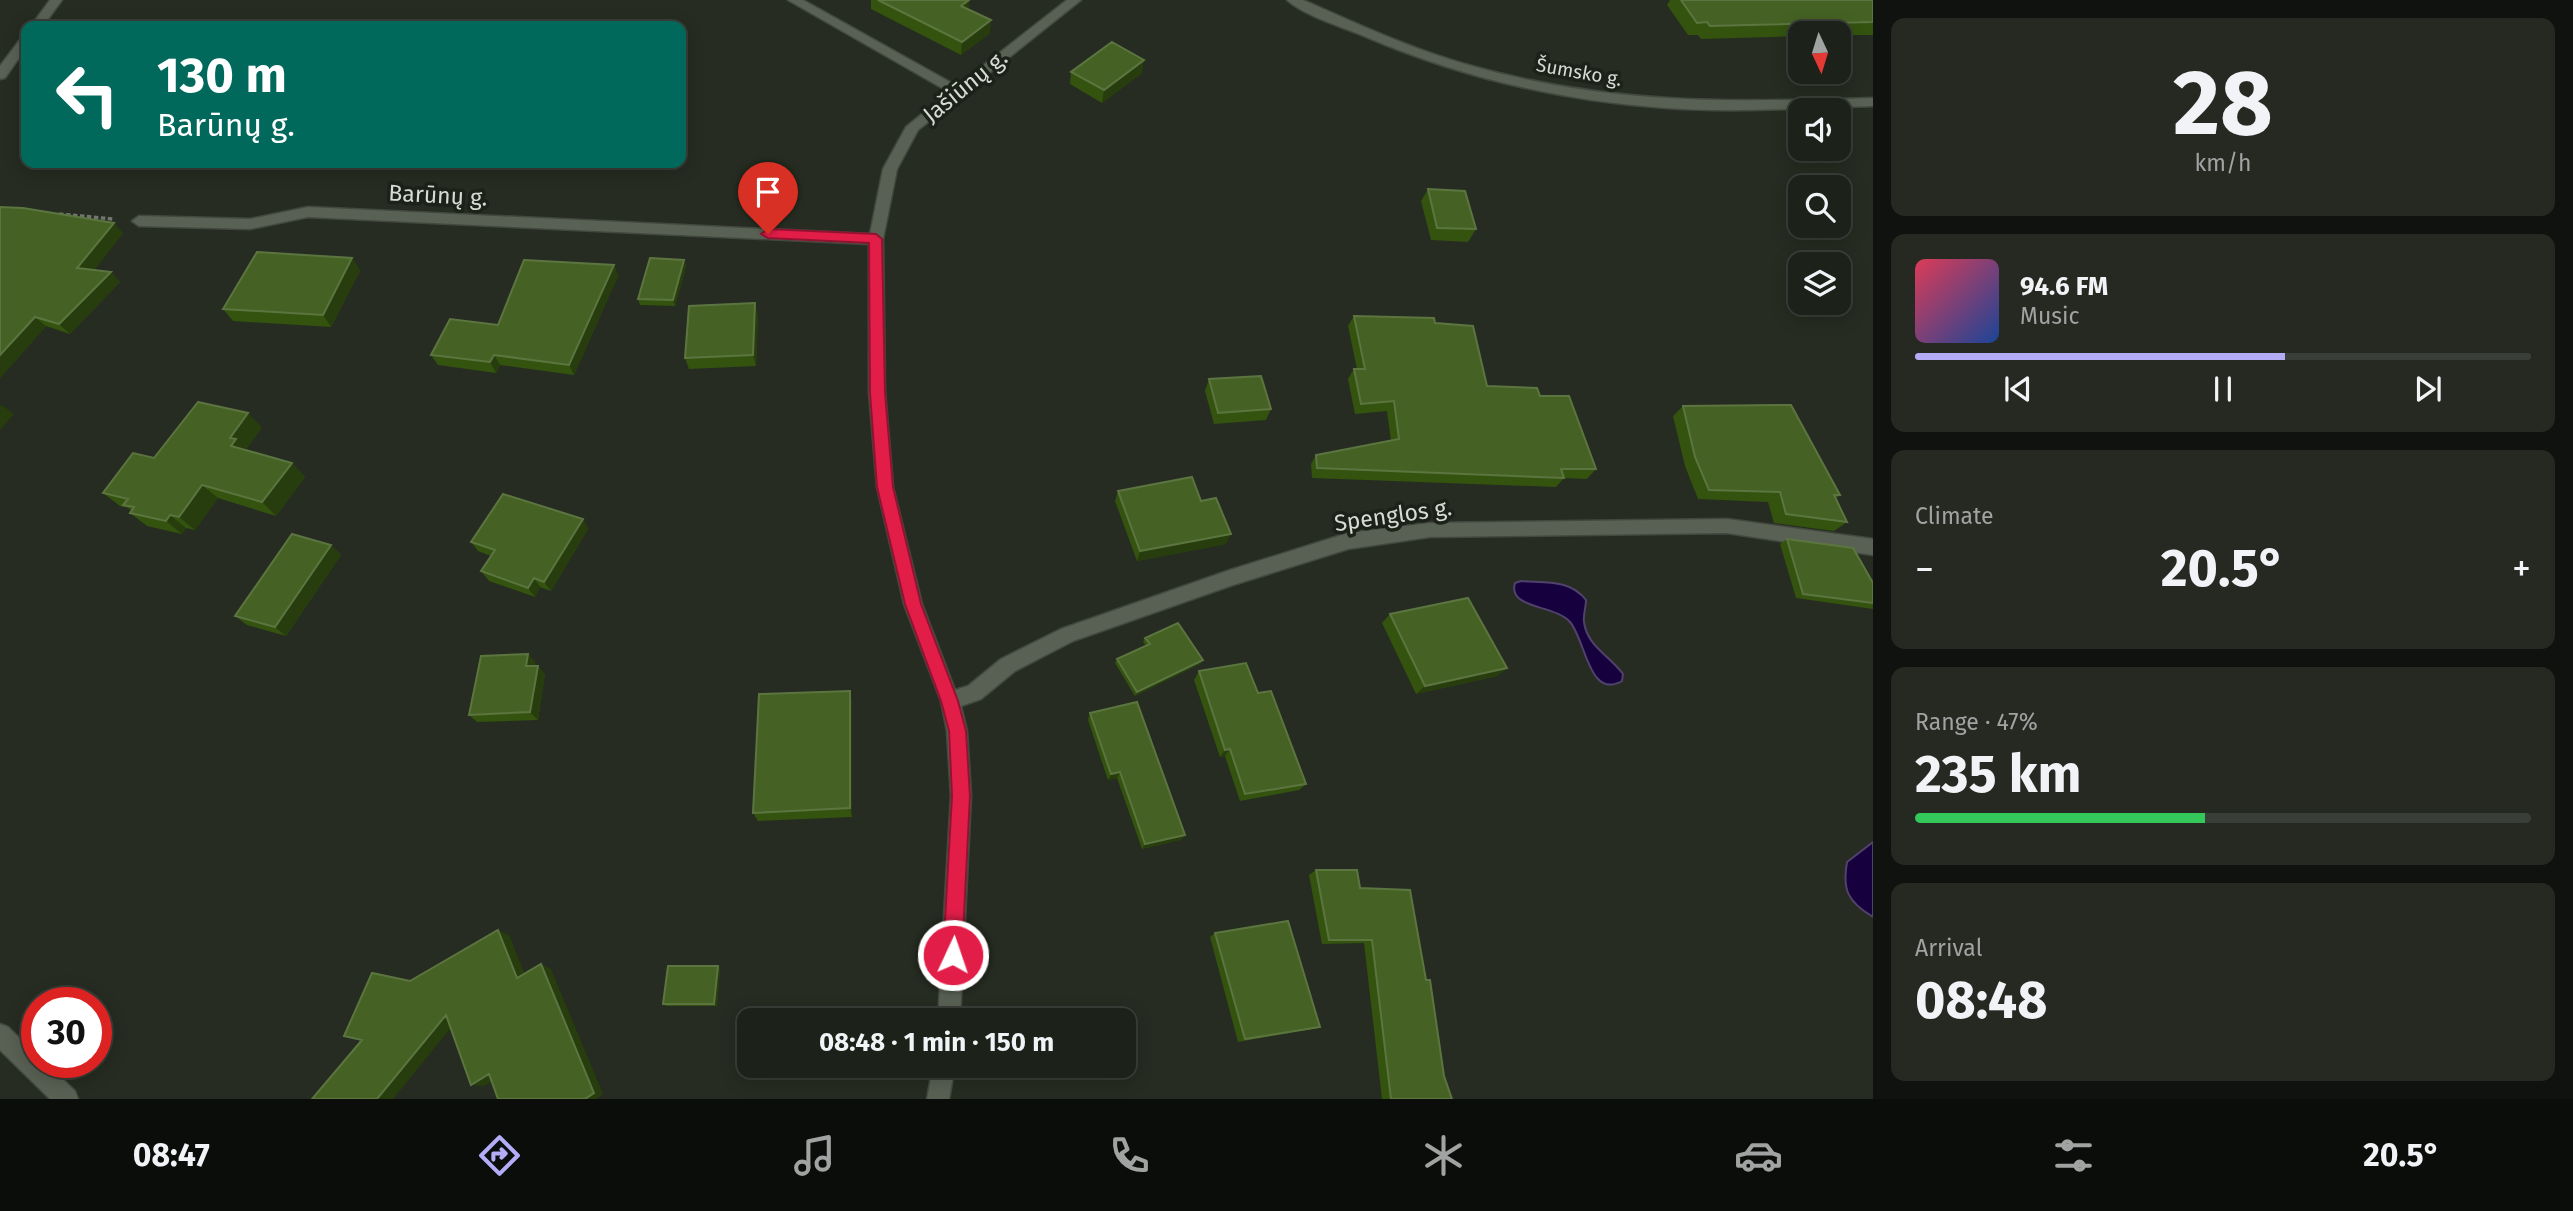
<!DOCTYPE html>
<meta charset="utf-8">
<style>
:root{--surface:#1c2119;--page:#252922;--text:#f1f3f6;--muted:#a0a3a2;--line:#3a3e38;--accent:#b5acf8}
body{margin:0;font-family:"Fira Sans",sans-serif;background:var(--page);color:var(--text);height:100vh;display:flex;flex-direction:column;font-size:26px;white-space:nowrap}
*{box-sizing:border-box;margin:0}
p{font-size:23px;color:var(--muted)}
.icon{flex:none;width:38px;height:38px;fill:none;stroke:currentColor;stroke-width:2;stroke-linecap:round;stroke-linejoin:round}
.map{position:relative;flex:1;overflow:hidden}
.panel{display:flex;flex-direction:column;gap:18px;padding:18px;background:#0f120e;width:700px}
.panel>*{flex:none}
.banner{position:absolute;left:21px;top:21px;width:665px;height:147px;border-radius:14px;box-shadow:0 4px 18px #0003,0 0 0 2px var(--line);background:#00695c;color:#fff;overflow:hidden}
.needle{width:46px;rotate:176deg}
.tools{position:absolute;left:1788px;top:21px;display:grid;gap:14px}
.tools a{display:grid;place-items:center;width:63px;height:63px;border-radius:14px;background:var(--surface);box-shadow:0 4px 18px #0003,0 0 0 2px var(--line);font-size:35px}
.speed{position:absolute;left:21px;top:987px;display:flex;gap:14px;font-size:35px;font-weight:700;text-align:center}
.speed>*{display:grid;place-content:center;width:91px;height:91px;border-radius:50%;background:var(--surface);box-shadow:0 4px 18px #0003,0 0 0 2px var(--line);line-height:1}
.speed .limit{border:10px solid #d22;background:#fff;color:#111}
.pin{position:absolute;display:grid;place-items:center;width:60px;height:60px;color:#fff;margin:-72px -30px;border-radius:50% 50% 50% 0;rotate:-45deg;box-shadow:0 0 7px #0007}
.pin .icon{rotate:45deg}
.me{position:absolute;width:77px;margin:-38px;rotate:3deg;stroke-linejoin:round;filter:drop-shadow(0 0 5px #0008)}
.turn{display:flex;align-items:center;gap:24px;height:147px;padding:0 21px;font-size:32px}
.turn .icon{width:91px;height:91px;stroke-width:2.5}
.turn b{display:block;font-size:49px;line-height:60px}
.big{font-size:52px;font-weight:700;line-height:1.1}
.panel .widget{flex:1;display:flex;flex-direction:column;justify-content:center;gap:10px;min-width:0;padding:0 24px;border-radius:14px;background:var(--page)}
.panel .dial{align-items:center;gap:0}
.dial b{font-size:91px;line-height:1}
.song{display:flex;align-items:center;gap:21px}
.cover{width:84px;height:84px;border-radius:10px;background:linear-gradient(135deg,hsl(350 70% 55%),hsl(220 70% 35%))}
.played{height:7px;border-radius:4px;background:linear-gradient(90deg,var(--accent) 60%,var(--line) 60%)}
.keys{display:flex;justify-content:space-around;direction:ltr}
.heat{display:flex;justify-content:space-between;align-items:center;font-size:38px;direction:ltr}
.charge{height:10px;border-radius:5px;background:linear-gradient(90deg,#34c759 47%,var(--line) 0)}
.trip{position:absolute;left:737px;top:1008px;width:399px;height:70px;border-radius:14px;background:var(--surface);box-shadow:0 4px 18px #0003,0 0 0 2px var(--line);font-weight:700;line-height:70px;text-align:center}
.tabs{display:flex;height:112px;justify-content:space-around;align-items:center;background:#0b0d0a;color:var(--muted)}
.tabs .icon{width:49px;height:49px}
.tabs .on{color:var(--accent)}
.tabs b{font-size:32px;color:var(--text)}
main{display:flex;flex:1;min-height:0}
.map>svg:first-child{display:block}
</style>
<main>
<div class="map">
<svg width="1873" height="1099" viewBox="0 0 1873 1099">
<rect width="100%" height="100%" fill="#262c21"/>
<!-- water -->
<path fill="#16003e" stroke="#50426b" stroke-width="2" d="M 1521,581 C 1545,583 1570,579 1586,600 C 1586,607 1583,615 1584,622 C 1587,646 1610,656 1623,674 L 1622,681 C 1589,700 1586,641 1570,622 C 1556,605 1507,609 1515,583 Z
M 1873,842 L 1873,917 C 1848,902 1842,890 1847,862 Z"/>
<g fill="none" stroke-linecap="round" stroke-linejoin="round">
<!-- minor casing -->
<g stroke="#43483f" stroke-width="3">
<path id="minor" d="M 50,0 L 62,0 L 43,26 L 31,26 Z
M 788,0 L 803,0 L 957,86 L 1067,0 L 1081,0 L 918,130 L 897,169 L 883,239 L 885,392 L 893,487 L 922,604 L 955,690 L 968,686 L 1001,659 L 1061,629 L 1230,570 L 1348,533 L 1430,523 L 1727,519 L 1873,539 L 1873,555 L 1727,533 L 1430,537 L 1348,549 L 1230,586 L 1073,641 L 1015,671 L 981,699 L 961,706 L 967,731 L 971,796 L 960,1020 L 938,1020 L 951,796 L 947,731 L 941,701 L 904,604 L 877,487 L 869,392 L 869,244 L 308,217 L 250,229 L 139,226 L 132,221 L 139,216 L 250,219 L 308,207 L 870,234 L 883,169 L 906,127 L 949,92 Z
M 1287,0 L 1303,0 C 1358,24 1413,50 1472,66 C 1611,105 1731,102 1873,98 L 1873,106 C 1804,108 1735,113 1666,108 C 1562,101 1459,77 1364,36 C 1342,27 1303,15 1287,0 Z
M 26,36 L 26,48 L 5,78 L 0,79 L 0,66 L 22,37 Z
M 0,1024 L 8,1027 L 37,1055 L 37,1062 L 45,1062 L 75,1091 L 78,1099 L 50,1099 L 0,1050 Z
M 933,1066 L 955,1066 L 949,1099 L 927,1099 Z"/>
</g>
<!-- path -->
<path stroke="#71776d" stroke-width="3.5" stroke-dasharray="4.5 2.5" stroke-linecap="butt" d="M 59,214 L 113,219"/>
<!-- minor -->
<use href="#minor" fill="#596154" fill-rule="evenodd"/>
</g>
<!-- wall -->
<path fill="#33530f" d="M 871,0 L 969,0 L 969,9 L 990,33 L 961,55 L 871,9 Z
M 1670,0 L 1873,0 L 1873,35 L 1839,35 L 1839,33 L 1801,33 L 1801,36 L 1701,39 L 1698,35 L 1688,35 L 1667,5 Z
M 1071,72 L 1142,73 L 1102,103 L 1070,84 Z
M 1428,189 L 1476,229 L 1468,242 L 1431,240 L 1421,201 Z
M 0,207 L 123,233 L 94,270 L 111,272 L 120,282 L 70,334 L 46,326 L 0,378 Z
M 352,258 L 360,271 L 331,327 L 233,321 L 223,309 Z
M 684,260 L 686,267 L 675,306 L 640,305 L 638,299 Z
M 614,265 L 618,276 L 574,375 L 500,365 L 496,373 L 438,365 L 431,355 L 498,325 Z
M 758,315 L 756,366 L 689,369 L 685,358 Z
M 1354,316 L 1435,323 L 1487,386 L 1540,396 L 1596,469 L 1587,479 L 1564,478 L 1556,487 L 1312,478 L 1311,464 L 1316,455 L 1391,441 L 1387,411 L 1355,414 L 1348,379 L 1354,369 L 1357,369 L 1348,326 Z
M 1209,379 L 1271,409 L 1266,420 L 1214,424 L 1205,391 Z
M 1683,406 L 1840,495 L 1836,499 L 1847,522 L 1834,531 L 1774,523 L 1768,502 L 1698,499 L 1685,466 L 1673,416 Z
M 262,427 L 246,449 L 292,463 L 305,477 L 276,516 L 218,498 L 195,530 L 186,528 L 182,534 L 147,526 L 130,513 L 132,511 L 128,508 L 120,506 L 103,493 L 154,458 Z
M 1118,491 L 1201,501 L 1226,544 L 1137,561 L 1115,501 Z
M 583,519 L 588,529 L 551,591 L 540,587 L 535,597 L 489,581 L 481,571 L 491,556 L 478,551 L 471,542 Z
M 1787,539 L 1873,583 L 1873,609 L 1796,598 L 1780,544 Z
M 331,545 L 341,555 L 286,636 L 247,625 L 235,616 Z
M 1390,614 L 1507,668 L 1497,676 L 1416,694 L 1382,623 Z
M 1145,638 L 1203,660 L 1200,664 L 1135,696 L 1115,663 L 1117,659 L 1146,646 L 1143,642 Z
M 528,654 L 535,662 L 535,666 L 545,674 L 538,720 L 477,722 L 469,715 Z
M 1199,671 L 1258,693 L 1306,784 L 1299,790 L 1240,801 L 1225,756 L 1220,757 L 1194,680 Z
M 850,691 L 852,703 L 852,817 L 758,821 L 753,813 Z
M 1090,713 L 1185,835 L 1180,840 L 1142,849 L 1117,778 L 1108,780 L 1088,720 Z
M 1316,870 L 1360,888 L 1444,1076 L 1452,1099 L 1382,1099 L 1364,943 L 1322,944 L 1309,875 Z
M 1215,933 L 1320,1027 L 1312,1029 L 1238,1042 L 1210,937 Z
M 718,966 L 720,968 L 717,1006 L 666,1006 L 663,1004 Z"/>
<!-- shaded-wall -->
<path fill="#273d0d" d="M 969,0 L 969,13 L 961,6 Z
M 991,20 L 990,33 L 961,55 L 962,42 Z
M 1144,60 L 1142,73 L 1102,103 L 1104,90 Z
M 114,223 L 123,233 L 87,279 L 77,268 Z
M 352,258 L 360,271 L 331,327 L 323,315 Z
M 684,260 L 686,267 L 675,306 L 673,300 Z
M 614,265 L 618,276 L 574,375 L 569,365 Z
M 111,272 L 120,282 L 70,334 L 59,324 Z
M 755,303 L 758,315 L 756,366 L 753,355 Z
M 35,317 L 46,326 L 0,378 L 0,355 Z
M 494,355 L 500,365 L 496,373 L 490,362 Z
M 2,405 L 14,414 L 0,430 L 0,407 Z
M 248,413 L 262,427 L 246,449 L 250,453 L 231,446 L 230,438 Z
M 292,463 L 305,477 L 276,516 L 262,502 Z
M 202,485 L 218,498 L 195,530 L 179,517 Z
M 170,515 L 186,528 L 182,534 L 166,521 Z
M 583,519 L 588,529 L 551,591 L 544,582 Z
M 1231,534 L 1226,544 L 1137,561 L 1140,551 Z
M 331,545 L 341,555 L 286,636 L 275,627 Z
M 534,578 L 540,587 L 535,597 L 528,588 Z
M 528,654 L 535,662 L 533,675 L 526,666 Z
M 1203,660 L 1200,664 L 1135,696 L 1137,692 Z
M 538,666 L 545,674 L 538,720 L 530,712 Z
M 1507,668 L 1497,676 L 1416,694 L 1425,686 Z
M 850,691 L 852,703 L 852,817 L 850,808 Z
M 1230,749 L 1225,756 L 1220,757 L 1225,750 Z
M 1120,772 L 1117,778 L 1108,780 L 1111,774 Z
M 1185,835 L 1180,840 L 1142,849 L 1145,844 Z
M 498,930 L 509,935 L 528,982 L 517,978 Z
M 541,964 L 551,969 L 603,1094 L 596,1099 L 585,1099 Z
M 718,966 L 720,968 L 717,1006 L 714,1004 Z
M 446,1015 L 459,1018 L 393,1099 L 377,1099 Z
M 489,1074 L 501,1076 L 484,1086 L 471,1085 Z"/>
<!-- building -->
<path fill="#456224" stroke="#5c7540" stroke-width="2" d="M 878,0 L 969,0 L 961,6 L 991,20 L 962,42 Z
M 1681,0 L 1873,0 L 1873,22 L 1710,26 L 1707,22 L 1697,23 Z
M 1112,42 L 1144,60 L 1104,90 L 1071,72 Z
M 1428,189 L 1465,191 L 1476,229 L 1437,228 Z
M 0,207 L 23,208 L 114,223 L 77,268 L 111,272 L 59,324 L 35,317 L 0,355 Z
M 257,252 L 352,258 L 323,315 L 223,309 Z
M 650,258 L 684,260 L 673,300 L 638,299 Z
M 524,260 L 614,265 L 569,365 L 494,355 L 490,362 L 431,355 L 450,319 L 498,325 Z
M 755,303 L 753,355 L 685,358 L 689,306 Z
M 1354,316 L 1434,318 L 1435,323 L 1473,326 L 1487,386 L 1537,388 L 1540,396 L 1569,396 L 1596,469 L 1561,469 L 1564,478 L 1317,468 L 1316,455 L 1399,439 L 1394,401 L 1361,404 L 1354,369 L 1365,369 Z
M 1261,376 L 1271,409 L 1218,413 L 1209,379 Z
M 198,402 L 248,413 L 230,438 L 236,439 L 231,446 L 292,463 L 262,502 L 202,485 L 179,517 L 170,515 L 166,521 L 130,513 L 134,507 L 123,505 L 128,499 L 103,493 L 133,453 L 154,458 Z
M 1791,405 L 1840,495 L 1834,495 L 1847,522 L 1786,514 L 1780,492 L 1709,490 L 1695,457 L 1683,406 Z
M 1192,477 L 1201,501 L 1216,498 L 1231,534 L 1140,551 L 1118,491 Z
M 503,494 L 583,519 L 544,582 L 534,578 L 528,588 L 481,571 L 495,550 L 471,542 Z
M 292,534 L 331,545 L 275,627 L 235,616 Z
M 1787,539 L 1853,548 L 1873,583 L 1873,603 L 1803,594 Z
M 1468,598 L 1507,668 L 1425,686 L 1390,614 Z
M 1178,623 L 1203,660 L 1137,692 L 1117,659 L 1150,644 L 1145,638 Z
M 528,654 L 526,666 L 538,666 L 530,712 L 469,715 L 481,656 Z
M 1246,663 L 1258,693 L 1271,691 L 1306,784 L 1245,794 L 1230,749 L 1225,750 L 1199,671 Z
M 850,691 L 850,808 L 753,813 L 759,694 Z
M 1137,702 L 1185,835 L 1145,844 L 1120,772 L 1111,774 L 1090,713 Z
M 1316,870 L 1357,870 L 1360,888 L 1410,890 L 1426,980 L 1430,980 L 1444,1076 L 1452,1099 L 1391,1099 L 1372,940 L 1329,940 Z
M 1288,921 L 1320,1027 L 1245,1039 L 1215,933 Z
M 498,930 L 517,978 L 541,964 L 594,1093 L 585,1099 L 498,1099 L 489,1074 L 471,1085 L 446,1015 L 377,1099 L 312,1099 L 362,1040 L 344,1036 L 372,973 L 410,981 Z
M 668,966 L 718,966 L 714,1004 L 663,1004 Z"/>
<!-- route -->
<path fill="#e11d48" stroke="#92132f" stroke-width="2" d="M 768,229 L 876,234 L 882,239 L 885,393 L 893,487 L 921,604 L 958,701 L 966,731 L 970,796 L 962,955 L 959,962 L 953,965 L 946,962 L 943,955 L 952,796 L 949,731 L 941,701 L 905,604 L 877,487 L 870,393 L 869,243 L 768,238 L 761,234 Z"/>
<g text-anchor="middle" dominant-baseline="central" stroke-width="7" stroke-linejoin="round" paint-order="stroke">
<!-- far-street labels -->
<g font-size="19" fill="#d6dbd4" stroke="#1c2218">
<text transform="translate(1579 72) rotate(10)">Šumsko g.</text>
</g>
<!-- street labels -->
<g font-size="23" fill="#d6dbd4" stroke="#1c2218">
<text transform="translate(965 86) rotate(-39)">Jašiūnų g.</text>
<text transform="translate(438 195) rotate(3)">Barūnų g.</text>
<text transform="translate(1393 515) rotate(-8)">Spenglos g.</text>
</g>
</g>
</svg>
<div class="tools">
<a><svg class="needle" viewBox="-14 -14 28 28"><path d="M0-13l5 13h-10z" fill="#e53935"/><path d="M0 13l5-13h-10z" fill="#a0a3a2"/></svg></a>
<a><svg class="icon" aria-label="sound" viewBox="0 0 24 24"><path d="M4 9h4l5-4v14l-5-4H4zM17 9q2 3 0 6"/></svg></a>
<a><svg class="icon" aria-label="search" viewBox="0 0 24 24"><circle cx="10" cy="10" r="6"/><path d="M15 15l6 6"/></svg></a>
<a><svg class="icon" aria-label="layers" viewBox="0 0 24 24"><path d="M12 4l9 5-9 5-9-5zM3 14l9 5 9-5"/></svg></a>
</div>
<div class="speed"><div class="limit">30</div></div>
<div class="pin" style="left:768px;top:234px;background:#d93025"><svg class="icon" aria-label="arrive" viewBox="0 0 24 24"><path d="M6 21V4h12l-3 4 3 4H6"/></svg></div>
<svg class="me" style="left:953px;top:955px" viewBox="-20 -20 40 40"><circle r="17" fill="#e11d48" stroke="#fff" stroke-width="3"/><path d="M0-11L8 9 0 5-8 9z" fill="#fff"/></svg>
<div class="trip">08:48 · 1 min · 150 m</div>
<div class="banner">
<div class="turn"><svg class="icon" aria-label="left" viewBox="0 0 24 24"><path d="M17 20v-9H6M10 6l-5 5 5 5"/></svg><div><b>130 m</b>Barūnų g.</div></div>
</div>
</div>
<section class="panel">
<div class="widget dial"><b>28</b><p>km/h</p></div>
<div class="widget">
<div class="song"><i class="cover"></i><div><b>94.6 FM</b><p>Music</p></div></div>
<div class="played"></div>
<div class="keys"><svg class="icon" aria-label="previous" viewBox="0 0 24 24"><path d="M18 5L8 12l10 7zM5 5v14"/></svg><svg class="icon" aria-label="pause" viewBox="0 0 24 24"><path d="M8 5v14M16 5v14"/></svg><svg class="icon" aria-label="next" viewBox="0 0 24 24"><path d="M6 5l10 7-10 7zM19 5v14"/></svg></div>
</div>
<div class="widget"><p>Climate</p>
<div class="heat"><a>−</a><b class="big">20.5°</b><a>+</a></div>
</div>
<div class="widget"><p>Range · 47%</p><b class="big">235 km</b><div class="charge"></div></div>
<div class="widget"><p>Arrival</p><b class="big">08:48</b></div>
</section>
</main>
<nav class="tabs">
<b>08:47</b>
<svg class="icon on" aria-label="directions" viewBox="0 0 24 24"><path d="M12 3l9 9-9 9-9-9zM9 14v-3h6M13 9l2 2-2 2"/></svg>
<svg class="icon" aria-label="music" viewBox="0 0 24 24"><path d="M9 18V5l10-2v13"/><circle cx="6" cy="18" r="3"/><circle cx="16" cy="16" r="3"/></svg>
<svg class="icon" aria-label="phone" viewBox="0 0 24 24"><path d="M5 4h4l2 5-3 2q2 4 5 5l2-3 5 2v4C11 20 4 13 5 4z"/></svg>
<svg class="icon" aria-label="climate" viewBox="0 0 24 24"><path d="M12 3v18M4 7l16 10M4 17L20 7"/></svg>
<svg class="icon" aria-label="car" viewBox="0 0 24 24"><path d="M5 17H2v-5l4-1 3-4h7l3 4 3 1v5h-3M9 17h6M6 11h13"/><circle cx="7" cy="17" r="2"/><circle cx="17" cy="17" r="2"/></svg>
<svg class="icon" aria-label="filters" viewBox="0 0 24 24"><path d="M4 7h16M4 17h16"/><circle cx="9" cy="7" r="2"/><circle cx="15" cy="17" r="2"/></svg>
<b>20.5°</b>
</nav>
